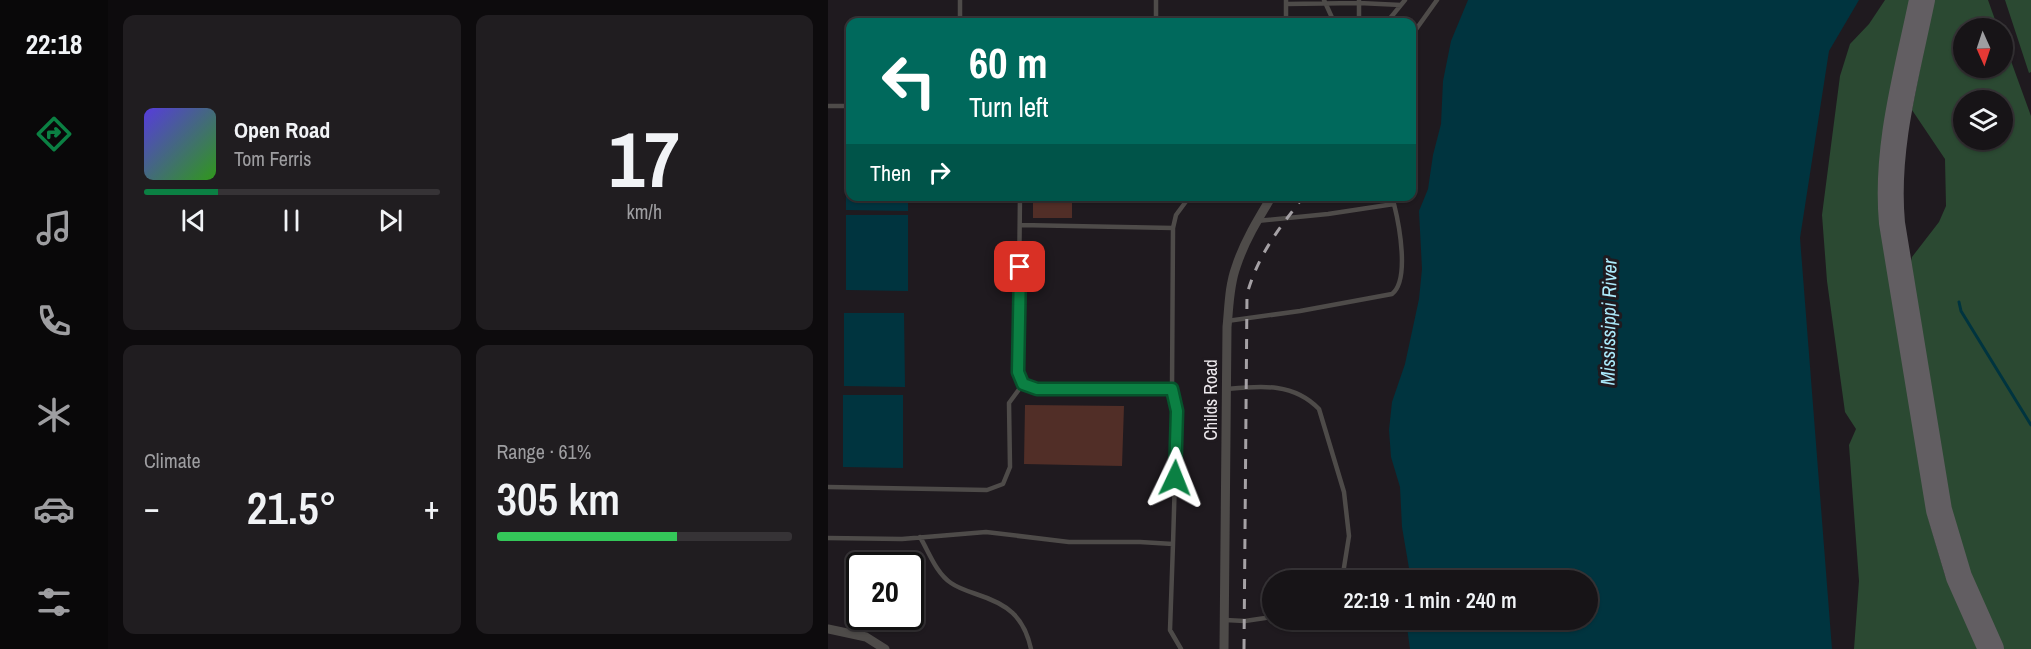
<!DOCTYPE html>
<meta charset="utf-8">
<style>
:root{--surface:#171417;--page:#201d20;--text:#f1f3f6;--muted:#9e9ea1;--line:#363336;--accent:#0b8043}
body{margin:0;font-family:"Archivo Narrow",sans-serif;background:var(--page);color:var(--text);height:100vh;display:flex;flex-direction:column;font-size:22px;white-space:nowrap}
*{box-sizing:border-box;margin:0}
p{font-size:20px;color:var(--muted)}
.icon{flex:none;width:33px;height:33px;fill:none;stroke:currentColor;stroke-width:2;stroke-linecap:round;stroke-linejoin:round}
.map{position:relative;flex:1;overflow:hidden}
.side{display:flex;flex-direction:column;gap:15px;padding:15px;background:#0d0b0d;width:720px}
.side>*{flex:none}
.guide{position:absolute;left:18px;top:18px;width:570px;height:183px;border-radius:12px;box-shadow:0 2px 4px #0004,0 0 0 2px var(--line);background:#00695c;color:#fff;overflow:hidden}
.needle{width:39px;rotate:177deg}
.buttons{position:absolute;left:1125px;top:18px;display:grid;gap:12px}
.buttons a{display:grid;place-items:center;width:60px;height:60px;border-radius:50%;background:var(--surface);box-shadow:0 2px 4px #0004,0 0 0 2px var(--line);font-size:30px}
.speed{position:absolute;left:18px;top:552px;display:flex;gap:12px;font-size:30px;font-weight:700;text-align:center}
.speed>*{display:grid;place-content:center;width:78px;height:78px;border-radius:50%;background:var(--surface);box-shadow:0 2px 4px #0004,0 0 0 2px var(--line);line-height:1}
.speed .limit{border:3px solid #111;border-radius:9px;background:#fff;color:#111}
.pin{position:absolute;display:grid;place-items:center;width:51px;height:51px;color:#fff;margin:-26px;border-radius:12px;box-shadow:0 3px 9px #0006}
.me{position:absolute;width:66px;margin:-33px;rotate:2deg;stroke-linejoin:round;filter:drop-shadow(0 0 4px #0008)}
.turn{display:flex;align-items:center;gap:21px;height:126px;padding:0 24px;font-size:27px}
.turn .icon{width:78px;height:78px;stroke-width:2.5}
.turn b{display:block;font-size:42px;line-height:51px}
.then{display:flex;align-items:center;height:57px;padding:0 24px;background:#0003;gap:12px;font-size:22px}
.big{font-size:45px;font-weight:600;line-height:1.1}
.side .widget{flex:1;display:flex;flex-direction:column;justify-content:center;gap:9px;min-width:0;padding:0 21px;border-radius:12px;background:var(--page)}
.side .dial{align-items:center;gap:0}
.dial b{font-size:78px;line-height:1}
.song{display:flex;align-items:center;gap:18px}
.cover{width:72px;height:72px;border-radius:9px;background:linear-gradient(135deg,hsl(250 70% 55%),hsl(110 70% 35%))}
.played{height:6px;border-radius:3px;background:linear-gradient(90deg,var(--accent) 25%,var(--line) 25%)}
.keys{display:flex;justify-content:space-around;direction:ltr}
.heat{display:flex;justify-content:space-between;align-items:center;font-size:33px;direction:ltr}
.charge{height:9px;border-radius:4px;background:linear-gradient(90deg,#34c759 61%,var(--line) 0)}
.side .tiles{flex:1;display:grid;gap:15px;grid-template-columns:repeat(2,1fr)}
.trip{position:absolute;left:434px;top:570px;width:336px;height:60px;border-radius:30px;background:var(--surface);box-shadow:0 2px 4px #0004,0 0 0 2px var(--line);font-weight:600;line-height:60px;text-align:center}
main{display:flex;flex:1;min-height:0}
.dock{display:flex;flex-direction:column;width:108px;justify-content:space-around;align-items:center;background:#090809;color:var(--muted)}
.dock .icon{width:42px;height:42px}
.dock .selected{color:var(--accent)}
.dock b{font-size:27px;color:var(--text)}
.map>svg:first-child{display:block}
</style>
<main>
<nav class="dock">
<b>22:18</b>
<svg class="icon selected" aria-label="directions" viewBox="0 0 24 24"><path d="M12 3l9 9-9 9-9-9zM9 14v-3h6M13 9l2 2-2 2"/></svg>
<svg class="icon" aria-label="music" viewBox="0 0 24 24"><path d="M9 18V5l10-2v13"/><circle cx="6" cy="18" r="3"/><circle cx="16" cy="16" r="3"/></svg>
<svg class="icon" aria-label="phone" viewBox="0 0 24 24"><path d="M5 4h4l2 5-3 2q2 4 5 5l2-3 5 2v4C11 20 4 13 5 4z"/></svg>
<svg class="icon" aria-label="climate" viewBox="0 0 24 24"><path d="M12 3v18M4 7l16 10M4 17L20 7"/></svg>
<svg class="icon" aria-label="car" viewBox="0 0 24 24"><path d="M5 17H2v-5l4-1 3-4h7l3 4 3 1v5h-3M9 17h6M6 11h13"/><circle cx="7" cy="17" r="2"/><circle cx="17" cy="17" r="2"/></svg>
<svg class="icon" aria-label="filters" viewBox="0 0 24 24"><path d="M4 7h16M4 17h16"/><circle cx="9" cy="7" r="2"/><circle cx="15" cy="17" r="2"/></svg>
</nav>
<section class="side">
<div class="tiles">
<div class="widget">
<div class="song"><i class="cover"></i><div><b>Open Road</b><p>Tom Ferris</p></div></div>
<div class="played"></div>
<div class="keys"><svg class="icon" aria-label="previous" viewBox="0 0 24 24"><path d="M18 5L8 12l10 7zM5 5v14"/></svg><svg class="icon" aria-label="pause" viewBox="0 0 24 24"><path d="M8 5v14M16 5v14"/></svg><svg class="icon" aria-label="next" viewBox="0 0 24 24"><path d="M6 5l10 7-10 7zM19 5v14"/></svg></div>
</div>
<div class="widget dial"><b>17</b><p>km/h</p></div>
<div class="widget"><p>Climate</p>
<div class="heat"><a>−</a><b class="big">21.5°</b><a>+</a></div>
</div>
<div class="widget"><p>Range · 61%</p><b class="big">305 km</b><div class="charge"></div></div>
</div>
</section>
<div class="map">
<svg width="1203" height="649" viewBox="0 0 1203 649">
<rect width="100%" height="100%" fill="#1f1a1f"/>
<!-- green -->
<path fill="#2b4932" fill-rule="evenodd" d="M 1057,0 L 1082,0 C 1072,51 1058,103 1053,155 C 1050,180 1052,205 1053,230 L 1100,517 L 1117,575 L 1150,649 L 1026,649 L 1031,581 L 1021,445 L 1028,429 L 1017,412 L 999,281 L 994,215 L 1012,76 L 1022,44 L 1041,24 Z
M 1105,0 L 1160,0 L 1170,28 L 1136,28 L 1136,68 L 1174,68 L 1175,39 L 1203,116 L 1203,649 L 1175,649 C 1153,599 1133,555 1120,502 L 1081,270 L 1084,257 L 1111,222 L 1118,206 L 1117,159 L 1084,110 ZM 1174,100 L 1174,140 L 1136,140 L 1136,100 Z
M 1177,0 L 1203,0 L 1203,72 L 1201,73 Z"/>
<!-- water -->
<path fill="#00343f" d="M 640,0 L 1031,0 L 1001,51 L 972,238 L 1004,649 L 582,649 L 578,620 L 759,620 L 759,580 L 583,580 L 574,527 L 572,487 L 563,457 L 561,430 L 564,402 L 577,364 L 591,299 L 594,269 L 591,211 L 600,189 L 605,155 L 613,124 L 615,81 L 623,41 Z
M 18,136 L 22,136 L 22,196 L 80,197 L 80,211 L 18,210 Z
M 18,215 L 80,215 L 80,291 L 18,290 Z
M 16,313 L 76,313 L 77,387 L 16,386 Z
M 15,395 L 75,395 L 75,468 L 15,467 Z"/>
<g fill="none" stroke-linecap="round" stroke-linejoin="round">
<!-- stream -->
<path stroke="#00343f" stroke-width="3" d="M 1131,302 L 1133,311 L 1203,425"/>
<!-- taxiway -->
<path stroke="#625e62" stroke-width="26" d="M 1094,0 C 1079,73 1057,148 1064,223 L 1111,510 L 1131,577 L 1163,649"/>
</g>
<!-- building -->
<path fill="#512e27" d="M 205,196 L 244,196 L 244,218 L 205,218 Z
M 197,405 L 296,406 L 294,466 L 196,464 Z"/>
<g fill="none" stroke-linecap="round" stroke-linejoin="round">
<!-- service -->
<path stroke="#4e4b49" stroke-width="4.5" d="M 496,0 L 506,22
M 531,0 L 531,22
M 458,4 L 531,3 L 573,5
M 132,22 L 132,0
M 328,22 L 328,0
M 458,22 L 458,0
M 559,22 L 577,0
M 584,35 L 609,0
M 0,106 L 22,106
M 192,196 L 190,372 L 195,384
M 192,225 L 345,228 L 344,389 L 349,411 L 345,544
M 345,228 L 348,215 L 362,196
M 399,321 L 472,311 L 564,294 C 582,280 571,224 566,204 L 500,214 L 429,221
M 398,389 C 432,386 465,382 491,409 L 516,492 L 521,536 L 514,580
M 0,487 L 159,490 L 175,484 L 182,467 L 181,403 L 195,384 L 209,389 L 344,389
M 92,537 C 101,552 108,573 123,583 C 130,588 139,591 148,594 C 179,604 196,616 203,649
M 0,538 L 74,539 L 158,532 L 241,542 L 312,542 L 345,544 L 342,630 L 353,649
M 397,620 L 417,621 L 444,617"/>
<!-- minor -->
<path stroke="#4e4b49" stroke-width="9" d="M 0,629 L 38,637 L 57,649
M 396,649 L 399,327 C 401,308 401,286 408,267 C 416,242 430,219 444,196"/>
<!-- rail -->
<path stroke="#a5a1a5" stroke-width="3" stroke-dasharray="10 10" stroke-linecap="butt" d="M 416,649 L 419,294 C 431,253 450,230 476,196"/>
</g>
<g fill="none" stroke-linecap="round" stroke-linejoin="round">
<!-- route casing -->
<g stroke="#07532c" stroke-width="15">
<path id="route" d="M 192,267 L 190,372 L 195,384 L 209,389 L 344,389 L 349,411 L 347,478"/>
</g>
<!-- route -->
<use href="#route" stroke="#0b8043" stroke-width="10"/>
</g>
<g text-anchor="middle" dominant-baseline="central" stroke-width="6" stroke-linejoin="round" paint-order="stroke">
<!-- street labels -->
<g font-size="18" fill="#ede9ed" stroke="#1f1a1f">
<text transform="translate(382 400) rotate(-90)">Childs Road</text>
</g>
<!-- water labels -->
<g font-size="20" font-style="italic" fill="#aceafb" stroke="#1f1a1f">
<text transform="translate(780 322) rotate(-89)">Mississippi River</text>
</g>
</g>
</svg>
<div class="buttons">
<a><svg class="needle" viewBox="-14 -14 28 28"><path d="M0-13l5 13h-10z" fill="#e53935"/><path d="M0 13l5-13h-10z" fill="#9e9ea1"/></svg></a>
<a><svg class="icon" aria-label="layers" viewBox="0 0 24 24"><path d="M12 4l9 5-9 5-9-5zM3 14l9 5 9-5"/></svg></a>
</div>
<div class="speed"><div class="limit">20</div></div>
<div class="pin" style="left:192px;top:267px;background:#d93025"><svg class="icon" aria-label="arrive" viewBox="0 0 24 24"><path d="M6 21V4h12l-3 4 3 4H6"/></svg></div>
<svg class="me" style="left:347px;top:478px" viewBox="-20 -20 40 40"><path d="M0-17L14 15 0 8-14 15z" fill="#0b8043" stroke="#fff" stroke-width="4"/></svg>
<div class="trip">22:19 · 1 min · 240 m</div>
<div class="guide">
<div class="turn"><svg class="icon" aria-label="left" viewBox="0 0 24 24"><path d="M17 20v-9H6M10 6l-5 5 5 5"/></svg><div><b>60 m</b>Turn left</div></div>
<div class="then">Then<svg class="icon" aria-label="right" viewBox="0 0 24 24"><path d="M7 20v-9h11M14 6l5 5-5 5"/></svg></div>
</div>
</div>
</main>
